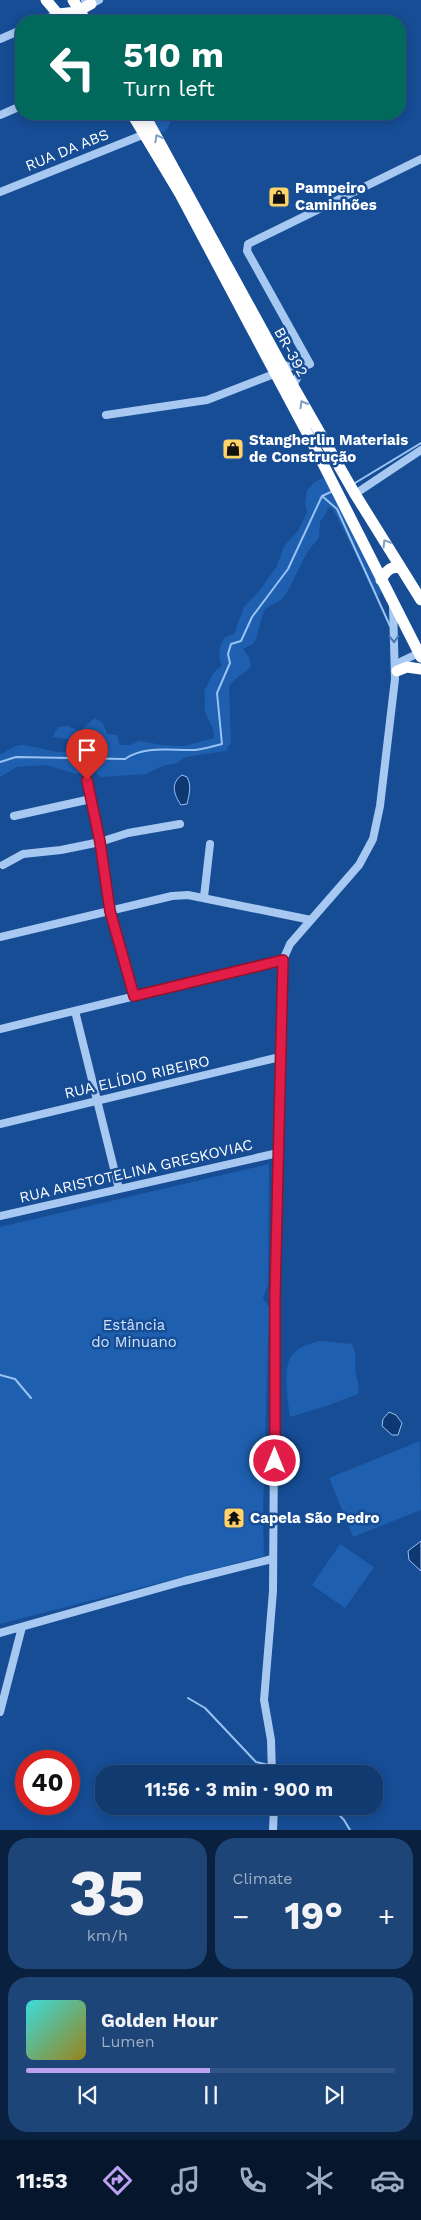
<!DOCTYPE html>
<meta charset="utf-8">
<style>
:root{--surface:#103a70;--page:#1e4578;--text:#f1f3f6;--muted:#9cadc3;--line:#305483;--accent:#bca0f2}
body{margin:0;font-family:"Work Sans",sans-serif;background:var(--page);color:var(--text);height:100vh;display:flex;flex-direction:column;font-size:19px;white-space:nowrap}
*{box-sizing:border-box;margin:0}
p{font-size:16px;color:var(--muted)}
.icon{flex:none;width:28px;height:28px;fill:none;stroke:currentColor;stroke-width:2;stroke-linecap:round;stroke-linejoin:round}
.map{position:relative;height:1830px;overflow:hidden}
.side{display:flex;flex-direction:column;gap:8px;padding:8px;background:#09203e;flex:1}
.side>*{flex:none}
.banner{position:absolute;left:15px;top:15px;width:391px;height:105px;border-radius:20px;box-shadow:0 2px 12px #0003,0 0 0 1px var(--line);background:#00695c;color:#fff;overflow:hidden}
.speed{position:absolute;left:15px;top:1750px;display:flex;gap:10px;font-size:25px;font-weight:700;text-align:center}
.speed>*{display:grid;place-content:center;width:65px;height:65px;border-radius:50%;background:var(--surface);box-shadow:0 2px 12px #0003,0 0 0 1px var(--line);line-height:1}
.speed .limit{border:8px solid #d22;background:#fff;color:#111}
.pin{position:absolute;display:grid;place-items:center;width:42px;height:42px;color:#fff;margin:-51px -21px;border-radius:50% 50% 50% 0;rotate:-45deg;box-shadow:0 0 5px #0007}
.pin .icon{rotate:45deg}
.me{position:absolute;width:55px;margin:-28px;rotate:0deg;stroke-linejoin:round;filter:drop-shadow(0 0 4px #0008)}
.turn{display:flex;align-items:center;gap:18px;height:105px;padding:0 25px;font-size:22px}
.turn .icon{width:65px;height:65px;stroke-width:2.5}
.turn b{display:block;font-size:35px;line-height:42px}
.big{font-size:38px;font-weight:700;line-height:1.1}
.side .card{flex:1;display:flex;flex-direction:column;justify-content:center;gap:8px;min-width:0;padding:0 18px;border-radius:20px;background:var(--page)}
.side .dial{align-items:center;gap:0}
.dial b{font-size:65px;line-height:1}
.song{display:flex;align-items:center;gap:15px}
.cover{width:60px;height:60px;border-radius:8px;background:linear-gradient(135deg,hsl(180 70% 55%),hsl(50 70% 35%))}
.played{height:5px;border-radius:2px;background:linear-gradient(90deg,var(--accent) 50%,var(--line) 50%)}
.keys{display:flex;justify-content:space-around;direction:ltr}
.heat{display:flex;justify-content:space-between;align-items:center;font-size:28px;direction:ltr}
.side .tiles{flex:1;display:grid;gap:8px;grid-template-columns:1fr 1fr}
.card:last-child{grid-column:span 2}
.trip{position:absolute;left:95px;top:1765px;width:288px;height:50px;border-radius:20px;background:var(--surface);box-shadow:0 2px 12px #0003,0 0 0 1px var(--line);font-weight:700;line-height:50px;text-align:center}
.tab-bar{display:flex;height:80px;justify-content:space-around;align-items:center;background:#06172d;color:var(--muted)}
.tab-bar .icon{width:35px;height:35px}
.tab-bar .selected{color:var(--accent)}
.tab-bar b{font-size:22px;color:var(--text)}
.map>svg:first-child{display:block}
</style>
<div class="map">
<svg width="421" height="1830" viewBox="0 0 421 1830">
<rect width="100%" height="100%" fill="#164d95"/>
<!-- green -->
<path fill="#1e5faf" d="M 157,118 L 172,119 L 165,132 L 158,133 L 153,122 Z
M 323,478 L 328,484 L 383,587 L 379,597 L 373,589 L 334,511 L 331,507 L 327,509 L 326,514 L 320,522 L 319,538 C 302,555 298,574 286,594 C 280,603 271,604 264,610 L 256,639 L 253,644 L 243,649 L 249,657 L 251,667 C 244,674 234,678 229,687 L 231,742 L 226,751 L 186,757 L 175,764 L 165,765 L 146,774 L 102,777 L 90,769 L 76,774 L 47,765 L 17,767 L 0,777 L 0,754 C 8,752 13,745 22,745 C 42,746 62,759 80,747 L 73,740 L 53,737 L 58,727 L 68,726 L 79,731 L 95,718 L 103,723 L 107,734 L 117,735 L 120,745 L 130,745 L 140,741 L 162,745 L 184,746 L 214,738 C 214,724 207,722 205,711 C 204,704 206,698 204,691 L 214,672 L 222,666 C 217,654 219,648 225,637 L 234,634 L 244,607 L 259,591 L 277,566 L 284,546 L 298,531 L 307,512 L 305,502 L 307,491 L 313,483 Z
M 269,1164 L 268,1285 L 263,1298 L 269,1307 L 263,1513 L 264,1556 L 0,1624 L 0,1227 Z
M 320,1341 L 352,1344 C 358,1355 354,1362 356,1373 C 357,1382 360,1385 358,1394 L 329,1405 L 290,1417 C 288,1402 282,1367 292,1355 C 298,1347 311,1343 320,1341 Z
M 420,1441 L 421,1510 L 353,1537 L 329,1478 Z
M 340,1544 L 374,1567 L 345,1608 L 312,1585 Z"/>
<!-- water -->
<path fill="#0e3872" stroke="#99c3f4" d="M 182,775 L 187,777 C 192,786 189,795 187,804 L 181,805 C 174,795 170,783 182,775 Z
M 389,1412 L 396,1415 L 402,1423 L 398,1435 L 392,1435 L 382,1426 L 383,1419 Z
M 421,1541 L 421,1571 L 409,1560 L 408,1551 Z"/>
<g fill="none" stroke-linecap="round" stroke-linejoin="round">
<!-- stream -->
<path stroke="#99c3f4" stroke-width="2" d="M 355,483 L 421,443
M 322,496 L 337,509 L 390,626
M 0,762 L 16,757 L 125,759 C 145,745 172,751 195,750 C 204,749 213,746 222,744 L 217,693 L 230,663 L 228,654 L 231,644 L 241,641 L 252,617 L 288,569 L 322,496 L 333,491
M 0,1375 L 15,1379 L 31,1398
M 188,1698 L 205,1708 L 256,1762 L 269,1765
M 274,1766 L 297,1771 L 300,1774
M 331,1806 L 344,1820 L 350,1830"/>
<!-- minor -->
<path stroke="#a7c8f1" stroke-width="8" d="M 85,0 L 91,4 L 99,0
M 40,21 L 59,14
M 0,39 L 21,30
M 0,115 L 21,106
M 0,192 L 145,134
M 281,363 L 287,366 L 303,367
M 293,386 L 303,367 L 310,364 L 247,251 L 248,244 L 421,159
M 106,415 L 207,400 L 274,374
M 355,494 L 421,450
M 397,672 L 402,661 L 419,653
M 87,780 L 100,842 L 110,911 L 134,996
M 14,816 L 91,799
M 3,865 L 23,854 L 61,850 L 100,842 L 128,833 L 180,824
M 204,897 L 210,844
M 0,937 L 172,896 L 188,895 L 311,920
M 75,1011 L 119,1189
M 0,1029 L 283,960
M 0,1124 L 280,1057
M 0,1216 L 278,1153
M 0,1633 L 184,1581 L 272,1559
M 0,1712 L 22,1627
M 272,1774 L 271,1740 L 264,1700 L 273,1591 L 275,1296 L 283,960 L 290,944 L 359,865 L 373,839 L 380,806 L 395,679 L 393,607
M 273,1830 L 274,1806"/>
<!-- highway -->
<path stroke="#fff" stroke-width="11" d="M 46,0 L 63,20
M 73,0 L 86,21
M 59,14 L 76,12 L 91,4
M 132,114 L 180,194 L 314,446 L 421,657
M 144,114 L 293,386 L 355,494 L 421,600
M 381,580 C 386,571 390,566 401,568
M 397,671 L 407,667 L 421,669"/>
</g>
<!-- one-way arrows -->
<defs><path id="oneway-chevron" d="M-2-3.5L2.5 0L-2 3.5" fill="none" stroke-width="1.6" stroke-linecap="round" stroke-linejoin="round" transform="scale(1.25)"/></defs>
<g stroke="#7f9dc5">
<use href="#oneway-chevron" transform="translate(158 138) rotate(-119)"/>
<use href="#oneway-chevron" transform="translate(303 404) rotate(-120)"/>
<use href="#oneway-chevron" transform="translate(386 543) rotate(-122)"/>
</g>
<use stroke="#4978b5" href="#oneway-chevron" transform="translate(394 639) rotate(89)"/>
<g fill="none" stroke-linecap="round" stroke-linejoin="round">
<!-- route casing -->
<g stroke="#92132f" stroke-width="12">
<path id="route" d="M 87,780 L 100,842 L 110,911 L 134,996 L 283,960 L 275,1296 L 275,1461"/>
</g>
<!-- route -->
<use href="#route" stroke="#e11d48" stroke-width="9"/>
</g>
<!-- icons -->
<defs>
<g id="shop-square" transform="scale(1.125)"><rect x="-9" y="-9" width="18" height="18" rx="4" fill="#ffd367" stroke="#164d95"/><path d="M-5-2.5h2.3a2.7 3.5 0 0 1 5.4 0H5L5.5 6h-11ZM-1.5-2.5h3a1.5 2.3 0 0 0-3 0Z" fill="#111"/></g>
<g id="temple-square" transform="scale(1.125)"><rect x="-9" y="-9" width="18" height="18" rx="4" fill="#ffd367" stroke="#164d95"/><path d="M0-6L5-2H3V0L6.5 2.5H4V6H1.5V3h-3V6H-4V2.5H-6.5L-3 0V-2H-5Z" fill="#111"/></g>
</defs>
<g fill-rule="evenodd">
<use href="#shop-square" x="279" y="197"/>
<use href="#shop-square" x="233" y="449"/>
<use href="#temple-square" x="234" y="1518"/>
</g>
<g text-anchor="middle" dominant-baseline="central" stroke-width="5" stroke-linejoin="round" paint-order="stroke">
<!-- street labels -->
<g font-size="15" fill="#fff" stroke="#164d95">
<text transform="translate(67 150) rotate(-22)">RUA DA ABS</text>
<text transform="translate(291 352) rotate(61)">BR-392</text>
<text transform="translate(137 1077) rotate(-13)">RUA ELÍDIO RIBEIRO</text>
<text transform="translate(136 1171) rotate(-13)">RUA ARISTOTELINA GRESKOVIAC</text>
</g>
<!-- poi labels -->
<g font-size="15" font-weight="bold" fill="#fff" stroke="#164d95" text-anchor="start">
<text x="295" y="188">Pampeiro<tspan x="295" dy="17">Caminhões</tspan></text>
<text x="249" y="440">Stangherlin Materiais<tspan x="249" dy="17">de Construção</tspan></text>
<text x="250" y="1518">Capela São Pedro</text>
</g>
<!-- park labels -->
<g font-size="15" fill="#cee3fc" stroke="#164d95">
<text x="134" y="1325">Estância<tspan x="134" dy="17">do Minuano</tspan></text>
</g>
</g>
</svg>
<div class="speed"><div class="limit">40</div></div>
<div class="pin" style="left:87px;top:780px;background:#d93025"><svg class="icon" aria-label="arrive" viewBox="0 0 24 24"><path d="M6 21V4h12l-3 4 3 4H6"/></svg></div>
<svg class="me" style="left:275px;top:1461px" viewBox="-20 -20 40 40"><circle r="17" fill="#e11d48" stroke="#fff" stroke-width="3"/><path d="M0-11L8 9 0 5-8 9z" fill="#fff"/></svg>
<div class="trip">11:56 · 3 min · 900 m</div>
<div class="banner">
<div class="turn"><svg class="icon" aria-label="left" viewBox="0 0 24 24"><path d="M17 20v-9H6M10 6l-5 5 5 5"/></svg><div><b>510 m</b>Turn left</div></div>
</div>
</div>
<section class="side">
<div class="tiles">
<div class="card dial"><b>35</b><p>km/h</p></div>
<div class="card"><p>Climate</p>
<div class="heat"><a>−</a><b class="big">19°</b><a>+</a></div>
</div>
<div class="card">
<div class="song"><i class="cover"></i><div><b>Golden Hour</b><p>Lumen</p></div></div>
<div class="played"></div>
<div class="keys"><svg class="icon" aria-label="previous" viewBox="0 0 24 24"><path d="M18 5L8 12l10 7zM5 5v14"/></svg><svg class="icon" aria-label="pause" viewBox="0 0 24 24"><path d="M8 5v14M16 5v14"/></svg><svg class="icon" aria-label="next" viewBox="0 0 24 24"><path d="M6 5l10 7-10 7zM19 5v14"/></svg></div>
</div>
</div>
</section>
<nav class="tab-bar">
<b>11:53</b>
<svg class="icon selected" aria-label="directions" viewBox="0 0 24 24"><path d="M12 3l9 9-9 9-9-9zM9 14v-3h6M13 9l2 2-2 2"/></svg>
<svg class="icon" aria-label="music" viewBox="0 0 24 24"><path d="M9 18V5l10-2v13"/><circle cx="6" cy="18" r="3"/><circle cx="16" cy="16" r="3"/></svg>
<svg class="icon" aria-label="phone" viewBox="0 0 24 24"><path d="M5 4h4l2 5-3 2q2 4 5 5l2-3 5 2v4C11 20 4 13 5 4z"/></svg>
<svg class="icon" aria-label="climate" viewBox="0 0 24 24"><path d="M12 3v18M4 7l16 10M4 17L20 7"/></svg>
<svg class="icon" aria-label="car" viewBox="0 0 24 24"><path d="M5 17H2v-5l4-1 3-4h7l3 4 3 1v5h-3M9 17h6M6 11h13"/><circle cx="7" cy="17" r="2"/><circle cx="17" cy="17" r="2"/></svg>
</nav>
